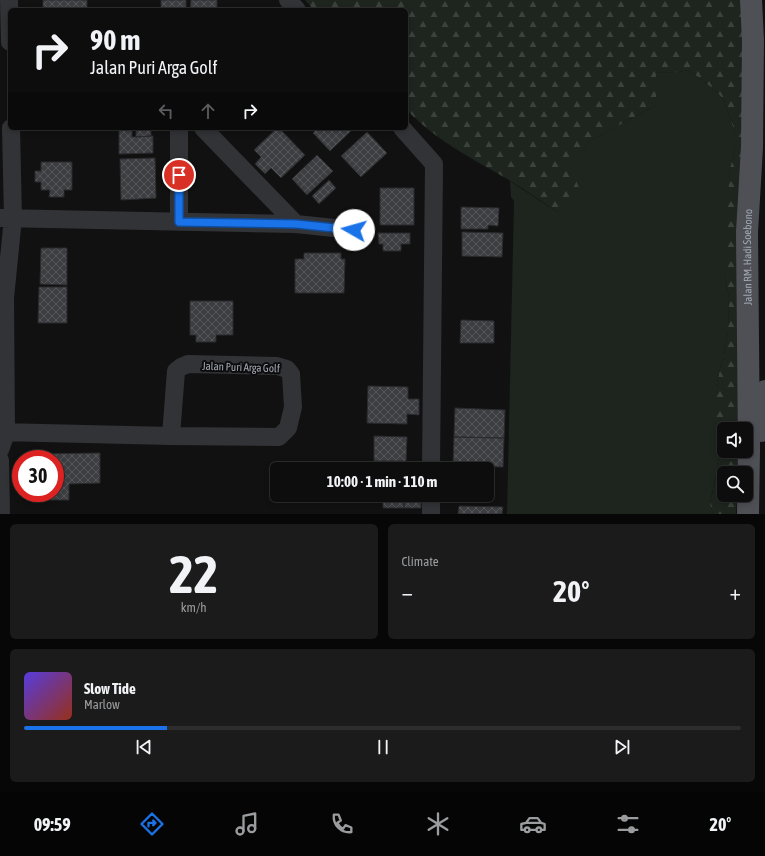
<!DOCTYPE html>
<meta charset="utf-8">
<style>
:root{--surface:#0d0d0e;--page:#1b1b1c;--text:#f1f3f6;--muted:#9a9c9e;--line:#2d2d2e;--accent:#1a73e8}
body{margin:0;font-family:"Asap Condensed",sans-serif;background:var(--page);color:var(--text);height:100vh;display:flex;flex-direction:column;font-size:15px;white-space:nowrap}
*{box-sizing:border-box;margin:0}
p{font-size:13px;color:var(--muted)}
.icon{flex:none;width:22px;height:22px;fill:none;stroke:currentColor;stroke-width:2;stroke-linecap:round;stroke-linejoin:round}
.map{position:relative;height:514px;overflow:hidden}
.details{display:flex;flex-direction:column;gap:10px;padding:10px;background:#070708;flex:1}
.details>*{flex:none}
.banner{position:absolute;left:8px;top:8px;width:400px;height:122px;border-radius:6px;box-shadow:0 2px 6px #0003,0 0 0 1px var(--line);background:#0d0d0e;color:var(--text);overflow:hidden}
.controls{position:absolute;left:717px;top:422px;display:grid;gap:8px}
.controls a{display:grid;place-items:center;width:36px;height:36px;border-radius:6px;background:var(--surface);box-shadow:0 2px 6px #0003,0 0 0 1px var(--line);font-size:20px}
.speed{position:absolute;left:12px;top:450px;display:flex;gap:8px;font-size:20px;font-weight:700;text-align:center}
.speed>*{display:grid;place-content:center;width:52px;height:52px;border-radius:50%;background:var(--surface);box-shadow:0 2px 6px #0003,0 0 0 1px var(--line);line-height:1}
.speed .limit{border:6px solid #d22;background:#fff;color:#111}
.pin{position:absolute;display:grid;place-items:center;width:34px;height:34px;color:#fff;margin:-17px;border:2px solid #fff;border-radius:50%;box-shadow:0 1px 4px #0007}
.me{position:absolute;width:44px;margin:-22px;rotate:277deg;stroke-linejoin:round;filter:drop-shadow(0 0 3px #0008)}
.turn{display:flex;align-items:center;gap:14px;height:84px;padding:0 16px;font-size:18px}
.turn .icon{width:52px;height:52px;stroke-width:2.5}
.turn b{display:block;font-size:28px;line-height:34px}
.lanes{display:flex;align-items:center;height:38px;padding:0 16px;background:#0003;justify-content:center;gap:20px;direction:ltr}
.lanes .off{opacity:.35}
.big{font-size:30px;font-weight:700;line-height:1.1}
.details .card{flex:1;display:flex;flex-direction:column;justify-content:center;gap:6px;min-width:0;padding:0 14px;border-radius:6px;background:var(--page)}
.details .dial{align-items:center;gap:0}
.dial b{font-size:52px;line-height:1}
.song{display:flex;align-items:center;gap:12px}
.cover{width:48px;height:48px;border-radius:6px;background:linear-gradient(135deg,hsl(250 70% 55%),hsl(10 70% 35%))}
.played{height:4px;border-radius:2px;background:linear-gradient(90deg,var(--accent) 20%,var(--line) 20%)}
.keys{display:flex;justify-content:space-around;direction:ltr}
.heat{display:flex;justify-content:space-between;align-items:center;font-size:22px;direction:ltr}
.details .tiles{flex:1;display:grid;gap:10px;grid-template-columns:1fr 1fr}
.card:last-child{grid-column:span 2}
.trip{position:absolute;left:270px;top:462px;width:224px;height:40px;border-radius:6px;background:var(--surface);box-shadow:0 2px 6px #0003,0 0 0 1px var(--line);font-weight:700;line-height:40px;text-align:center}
.dock{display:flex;height:64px;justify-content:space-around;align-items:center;background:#050506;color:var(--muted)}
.dock .icon{width:28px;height:28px}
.dock .selected{color:var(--accent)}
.dock b{font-size:18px;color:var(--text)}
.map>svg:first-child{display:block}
</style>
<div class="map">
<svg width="765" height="514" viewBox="0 0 765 514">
<defs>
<pattern id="forest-firs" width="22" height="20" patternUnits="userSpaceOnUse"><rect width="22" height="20" fill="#1d251e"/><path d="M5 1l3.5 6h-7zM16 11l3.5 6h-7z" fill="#3b423c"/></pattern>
<pattern id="building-cross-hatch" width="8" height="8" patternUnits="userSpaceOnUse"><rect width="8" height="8" fill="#3d3e42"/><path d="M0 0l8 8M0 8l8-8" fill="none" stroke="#56575b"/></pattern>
</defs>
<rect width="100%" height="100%" fill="#111112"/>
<!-- grass -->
<path fill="#1d251e" d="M 689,70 L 716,91 L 724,100 L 735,133 L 735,146 L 730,169 L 724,273 L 729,297 L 728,332 L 716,388 L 716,448 L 719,461 L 710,503 L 713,514 L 507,514 L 514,201 L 511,197 L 510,181 L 557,212 L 582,197 L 568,164 L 590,141 L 656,105 L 656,72 L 673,73 Z"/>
<!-- forest -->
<path fill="url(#forest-firs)" d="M 305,0 L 741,0 L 743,47 L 739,429 L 724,429 L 724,451 L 739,451 L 738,473 L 724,473 L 724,495 L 737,495 L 736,514 L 713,514 L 710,504 L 719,461 L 716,448 L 716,388 L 728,332 L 729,297 L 724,273 L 724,248 L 730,169 L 735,146 L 735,133 L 724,100 L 716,91 L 689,70 L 673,73 L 656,72 L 656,105 L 590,141 L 569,164 L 583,197 L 557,212 C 541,201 526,190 509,180 C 473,159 435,140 406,109 L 406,10 L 314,10 Z"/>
<!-- building -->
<path fill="url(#building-cross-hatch)" stroke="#2b2b2e" d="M 43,0 L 87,0 L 87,10 L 43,10 Z
M 161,0 L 186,0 L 186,10 L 161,10 Z
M 191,0 L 217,0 L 217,8 L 204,8 L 204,10 L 190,10 Z
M 119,128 L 132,128 L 132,137 L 153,136 L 153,153 L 119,154 Z
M 136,128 L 151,128 L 151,136 L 136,137 Z
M 277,128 L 279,128 L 305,155 L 281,178 L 271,168 L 265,174 L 255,164 L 261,157 L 254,150 Z
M 318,128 L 354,128 L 330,151 L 313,133 Z
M 367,132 L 387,153 L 361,177 L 341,156 Z
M 317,155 L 333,171 L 307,195 L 292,179 Z
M 155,158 L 156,198 L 121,200 L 120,159 Z
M 41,162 L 72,162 L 72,190 L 64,190 L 64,197 L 49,197 L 50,190 L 41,190 L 41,182 L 35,182 L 35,171 L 41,171 Z
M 329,180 L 336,188 L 319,204 L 312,196 Z
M 380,188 L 414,188 L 414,225 L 380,225 Z
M 461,207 L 499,208 L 498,226 L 488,225 L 488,229 L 461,229 Z
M 462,232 L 503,233 L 502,257 L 462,256 Z
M 378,233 L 410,233 L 410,244 L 401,244 L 401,251 L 383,251 L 383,244 L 379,244 Z
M 41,248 L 67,248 L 67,285 L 40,284 Z
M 304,253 L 341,253 L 341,259 L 345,259 L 344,293 L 295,293 L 295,259 L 304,259 Z
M 39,287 L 67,287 L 67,323 L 38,323 Z
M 190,301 L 233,301 L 233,335 L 216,335 L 216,342 L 196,342 L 196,335 L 190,335 Z
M 461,320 L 494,321 L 494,343 L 460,343 Z
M 368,386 L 408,387 L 408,399 L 419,399 L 419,415 L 407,414 L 407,424 L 367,423 Z
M 455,408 L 505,410 L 504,438 L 454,437 Z
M 374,436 L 407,437 L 406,461 L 374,461 Z
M 454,437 L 504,438 L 503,467 L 453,466 Z
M 100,453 L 100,483 L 69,484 L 69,500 L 37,500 L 37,493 L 55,493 L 55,459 L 37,459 L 37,454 Z
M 386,465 L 409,465 L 409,469 L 386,469 Z
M 390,495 L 404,495 L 404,508 L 383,508 L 383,498 L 390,498 Z
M 404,495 L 421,495 L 421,508 L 404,508 Z
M 459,506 L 503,507 L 502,514 L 458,514 Z"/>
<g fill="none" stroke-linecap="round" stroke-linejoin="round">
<!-- minor -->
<path stroke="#323337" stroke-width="18" d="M 9,0 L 10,42
M 288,0 L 297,10
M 203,128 L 296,224
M 402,128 L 434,164 L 431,469
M 0,218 L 296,224 L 353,230
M 179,222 L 179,128
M 188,364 L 277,366 L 287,369 L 291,374 L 293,407 L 288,428 L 279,437 L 171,436 L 176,371 L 181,367 Z
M 0,432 L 171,436
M 0,450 L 6,433 L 5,298 L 13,218 L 11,128
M 0,460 L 1,514
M 431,514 L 431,495"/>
<!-- major -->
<g stroke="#4e5056" stroke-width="22">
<path d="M 761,431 L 764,420 L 765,391"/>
<path id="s1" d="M 748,514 L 749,450 L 747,232 L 752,147 L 753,40 L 751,0"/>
</g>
</g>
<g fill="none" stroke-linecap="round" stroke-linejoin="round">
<!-- route casing -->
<g stroke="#114b97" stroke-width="10">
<path id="route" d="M 179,175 L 179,222 L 296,224 L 354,230"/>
</g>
<!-- route -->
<use href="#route" stroke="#1a73e8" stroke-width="7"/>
</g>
<g text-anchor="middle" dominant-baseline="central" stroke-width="4" stroke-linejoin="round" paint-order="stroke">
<!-- street labels -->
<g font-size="11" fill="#a2a8b3" stroke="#0c0c0d">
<text stroke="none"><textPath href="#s1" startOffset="257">Jalan RM. Hadi Soebono</textPath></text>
<text transform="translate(241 367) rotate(2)">Jalan Puri Arga Golf</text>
</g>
</g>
</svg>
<div class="controls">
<a><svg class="icon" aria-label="sound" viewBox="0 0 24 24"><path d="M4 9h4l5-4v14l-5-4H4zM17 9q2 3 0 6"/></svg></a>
<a><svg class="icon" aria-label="search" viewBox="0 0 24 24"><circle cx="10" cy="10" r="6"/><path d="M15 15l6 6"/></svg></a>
</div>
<div class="speed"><div class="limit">30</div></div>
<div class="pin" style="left:179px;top:175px;background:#d93025"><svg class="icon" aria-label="arrive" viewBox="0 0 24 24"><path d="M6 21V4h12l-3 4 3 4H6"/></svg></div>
<svg class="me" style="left:354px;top:230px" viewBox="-20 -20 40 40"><circle r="19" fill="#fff"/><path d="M0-13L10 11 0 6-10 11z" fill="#1a73e8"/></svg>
<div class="trip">10:00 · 1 min · 110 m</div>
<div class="banner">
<div class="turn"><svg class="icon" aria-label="right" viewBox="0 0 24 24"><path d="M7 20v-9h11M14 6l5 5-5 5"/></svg><div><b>90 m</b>Jalan Puri Arga Golf</div></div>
<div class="lanes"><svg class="icon off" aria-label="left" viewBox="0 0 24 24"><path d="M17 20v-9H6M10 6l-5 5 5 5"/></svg><svg class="icon off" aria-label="ahead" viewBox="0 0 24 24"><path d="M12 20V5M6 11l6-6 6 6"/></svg><svg class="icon" aria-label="right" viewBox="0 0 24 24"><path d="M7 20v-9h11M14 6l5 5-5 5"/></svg></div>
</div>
</div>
<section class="details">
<div class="tiles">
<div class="card dial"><b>22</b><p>km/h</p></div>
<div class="card"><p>Climate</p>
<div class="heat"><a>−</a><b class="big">20°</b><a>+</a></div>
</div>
<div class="card">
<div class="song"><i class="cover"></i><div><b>Slow Tide</b><p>Marlow</p></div></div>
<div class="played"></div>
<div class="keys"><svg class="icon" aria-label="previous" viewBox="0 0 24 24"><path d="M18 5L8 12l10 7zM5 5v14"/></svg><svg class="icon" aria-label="pause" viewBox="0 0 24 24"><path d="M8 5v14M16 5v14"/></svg><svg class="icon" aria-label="next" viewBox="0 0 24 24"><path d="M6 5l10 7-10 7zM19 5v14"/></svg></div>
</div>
</div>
</section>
<nav class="dock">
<b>09:59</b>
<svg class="icon selected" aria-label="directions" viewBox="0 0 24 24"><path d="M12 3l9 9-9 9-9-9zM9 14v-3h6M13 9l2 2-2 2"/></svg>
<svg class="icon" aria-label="music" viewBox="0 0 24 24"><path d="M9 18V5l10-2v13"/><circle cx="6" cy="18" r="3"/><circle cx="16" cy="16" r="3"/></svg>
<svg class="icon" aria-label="phone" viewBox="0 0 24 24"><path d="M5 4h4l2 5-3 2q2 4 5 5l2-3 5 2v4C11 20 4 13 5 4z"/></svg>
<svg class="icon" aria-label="climate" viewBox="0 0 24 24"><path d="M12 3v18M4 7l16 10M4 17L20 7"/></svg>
<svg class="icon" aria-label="car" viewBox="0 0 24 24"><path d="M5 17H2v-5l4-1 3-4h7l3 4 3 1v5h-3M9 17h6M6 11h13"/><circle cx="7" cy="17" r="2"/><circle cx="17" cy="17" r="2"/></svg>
<svg class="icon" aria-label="filters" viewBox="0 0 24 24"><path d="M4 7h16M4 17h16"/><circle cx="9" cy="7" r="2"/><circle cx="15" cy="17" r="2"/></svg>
<b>20°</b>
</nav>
